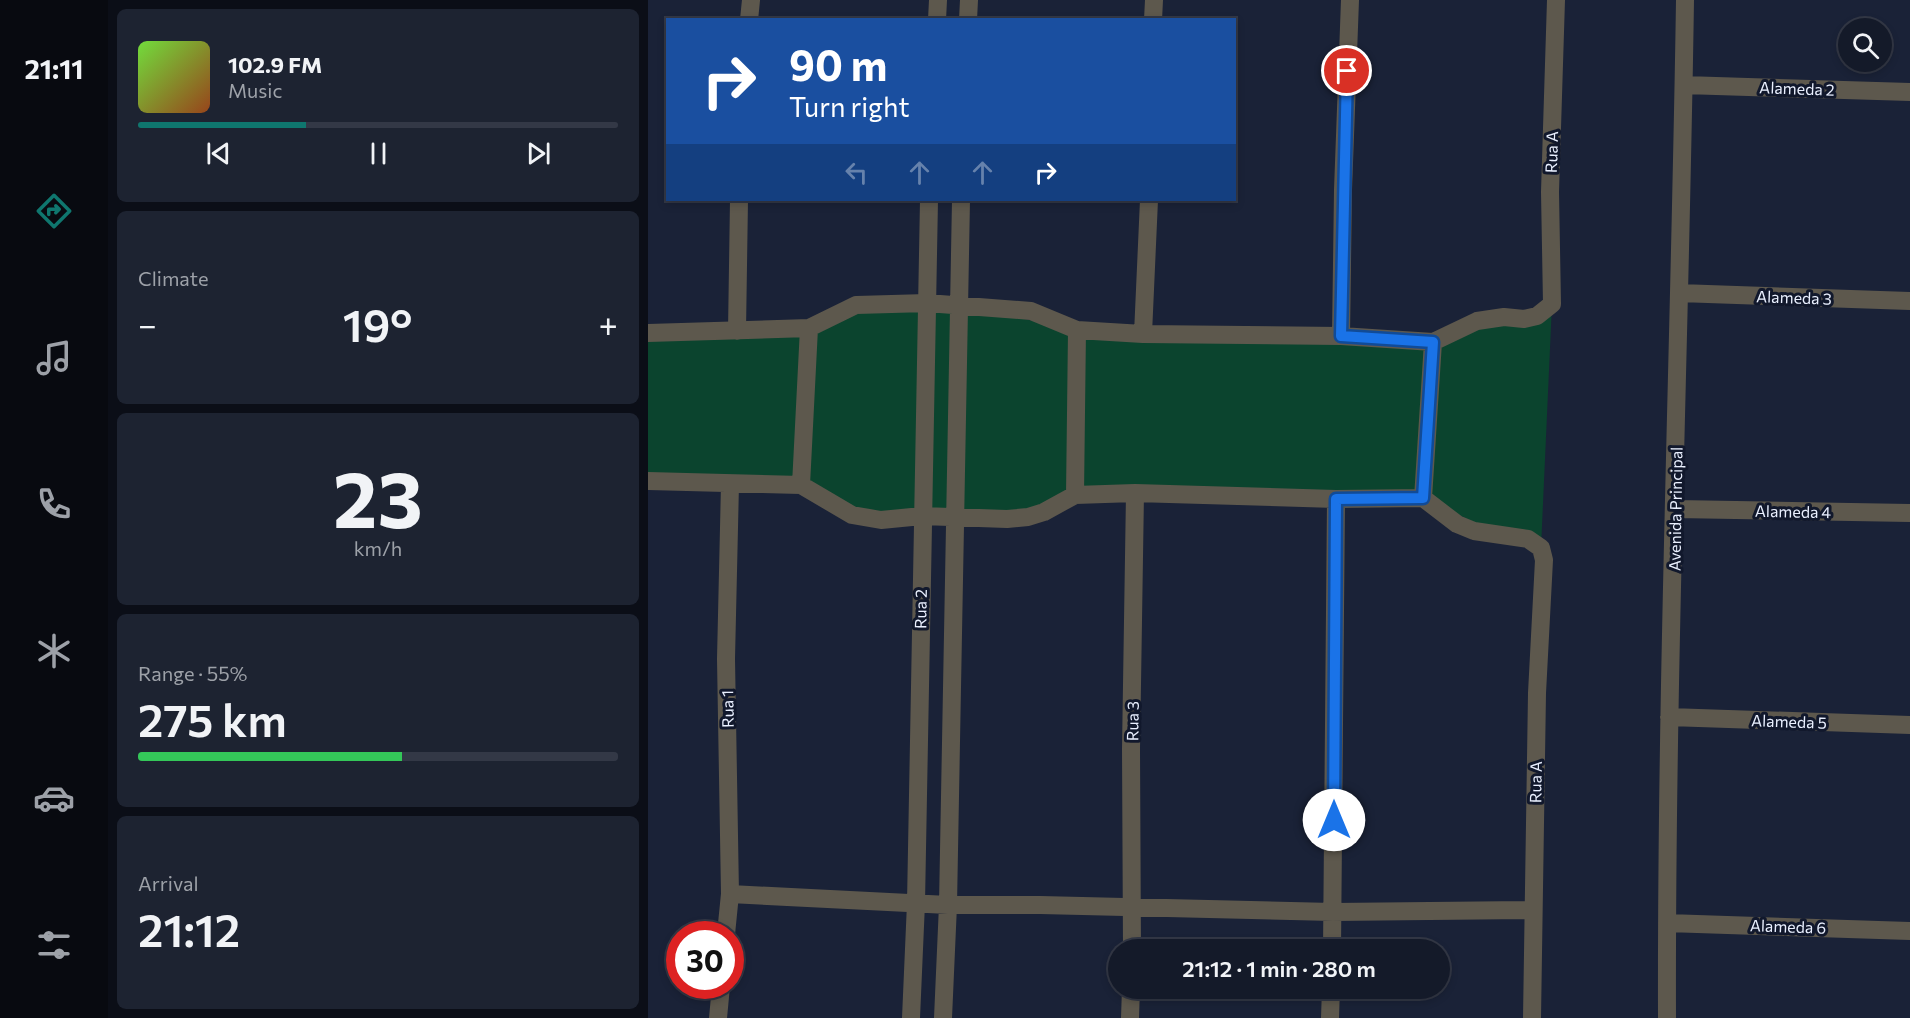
<!DOCTYPE html>
<meta charset="utf-8">
<style>
:root{--surface:#141a29;--page:#1d2331;--text:#f1f3f6;--muted:#9da1a8;--line:#333846;--accent:#0f766e}
body{margin:0;font-family:Commissioner,sans-serif;background:var(--page);color:var(--text);height:100vh;display:flex;flex-direction:column;font-size:22px;white-space:nowrap}
*{box-sizing:border-box;margin:0}
p{font-size:20px;color:var(--muted)}
.icon{flex:none;width:33px;height:33px;fill:none;stroke:currentColor;stroke-width:2;stroke-linecap:round;stroke-linejoin:round}
.map{position:relative;flex:1;overflow:hidden}
.panel{display:flex;flex-direction:column;gap:9px;padding:9px;background:#0b0e17;width:540px}
.panel>*{flex:none}
.top-card{position:absolute;left:18px;top:18px;width:570px;height:183px;border-radius:0px;box-shadow:0 3px 9px #0003,0 0 0 2px var(--line);background:#1a4fa0;color:#fff;overflow:hidden}
.controls{position:absolute;left:1190px;top:18px;display:grid;gap:12px}
.controls a{display:grid;place-items:center;width:54px;height:54px;border-radius:50%;background:var(--surface);box-shadow:0 3px 9px #0003,0 0 0 2px var(--line);font-size:30px}
.speed{position:absolute;left:18px;top:921px;display:flex;gap:12px;font-size:30px;font-weight:700;text-align:center}
.speed>*{display:grid;place-content:center;width:78px;height:78px;border-radius:50%;background:var(--surface);box-shadow:0 3px 9px #0003,0 0 0 2px var(--line);line-height:1}
.speed .limit{border:9px solid #d22;background:#fff;color:#111}
.pin{position:absolute;display:grid;place-items:center;width:51px;height:51px;color:#fff;margin:-26px;border:3px solid #fff;border-radius:50%;box-shadow:0 2px 6px #0007}
.me{position:absolute;width:66px;margin:-33px;rotate:0deg;stroke-linejoin:round;filter:drop-shadow(0 0 4px #0008)}
.turn{display:flex;align-items:center;gap:21px;height:126px;padding:0 24px;font-size:27px}
.turn .icon{width:78px;height:78px;stroke-width:2.5}
.turn b{display:block;font-size:42px;line-height:51px}
.lanes{display:flex;align-items:center;height:57px;padding:0 24px;background:#0003;justify-content:center;gap:30px;direction:ltr}
.lanes .off{opacity:.35}
.big{font-size:45px;font-weight:600;line-height:1.1}
.panel .tile{flex:1;display:flex;flex-direction:column;justify-content:center;gap:9px;min-width:0;padding:0 21px;border-radius:9px;background:var(--page)}
.panel .dial{align-items:center;gap:0}
.dial b{font-size:78px;line-height:1}
.song{display:flex;align-items:center;gap:18px}
.cover{width:72px;height:72px;border-radius:9px;background:linear-gradient(135deg,hsl(100 70% 55%),hsl(20 70% 35%))}
.played{height:6px;border-radius:3px;background:linear-gradient(90deg,var(--accent) 35%,var(--line) 35%)}
.keys{display:flex;justify-content:space-around;direction:ltr}
.heat{display:flex;justify-content:space-between;align-items:center;font-size:33px;direction:ltr}
.charge{height:9px;border-radius:4px;background:linear-gradient(90deg,#34c759 55%,var(--line) 0)}
.trip{position:absolute;left:460px;top:939px;width:342px;height:60px;border-radius:30px;background:var(--surface);box-shadow:0 3px 9px #0003,0 0 0 2px var(--line);font-weight:600;line-height:60px;text-align:center}
main{display:flex;flex:1;min-height:0}
.tabs{display:flex;flex-direction:column;width:108px;justify-content:space-around;align-items:center;background:#080a10;color:var(--muted)}
.tabs .icon{width:42px;height:42px}
.tabs .selected{color:var(--accent)}
.tabs b{font-size:27px;color:var(--text)}
.map>svg:first-child{display:block}
</style>
<main>
<nav class="tabs">
<b>21:11</b>
<svg class="icon selected" aria-label="directions" viewBox="0 0 24 24"><path d="M12 3l9 9-9 9-9-9zM9 14v-3h6M13 9l2 2-2 2"/></svg>
<svg class="icon" aria-label="music" viewBox="0 0 24 24"><path d="M9 18V5l10-2v13"/><circle cx="6" cy="18" r="3"/><circle cx="16" cy="16" r="3"/></svg>
<svg class="icon" aria-label="phone" viewBox="0 0 24 24"><path d="M5 4h4l2 5-3 2q2 4 5 5l2-3 5 2v4C11 20 4 13 5 4z"/></svg>
<svg class="icon" aria-label="climate" viewBox="0 0 24 24"><path d="M12 3v18M4 7l16 10M4 17L20 7"/></svg>
<svg class="icon" aria-label="car" viewBox="0 0 24 24"><path d="M5 17H2v-5l4-1 3-4h7l3 4 3 1v5h-3M9 17h6M6 11h13"/><circle cx="7" cy="17" r="2"/><circle cx="17" cy="17" r="2"/></svg>
<svg class="icon" aria-label="filters" viewBox="0 0 24 24"><path d="M4 7h16M4 17h16"/><circle cx="9" cy="7" r="2"/><circle cx="15" cy="17" r="2"/></svg>
</nav>
<section class="panel">
<div class="tile">
<div class="song"><i class="cover"></i><div><b>102.9 FM</b><p>Music</p></div></div>
<div class="played"></div>
<div class="keys"><svg class="icon" aria-label="previous" viewBox="0 0 24 24"><path d="M18 5L8 12l10 7zM5 5v14"/></svg><svg class="icon" aria-label="pause" viewBox="0 0 24 24"><path d="M8 5v14M16 5v14"/></svg><svg class="icon" aria-label="next" viewBox="0 0 24 24"><path d="M6 5l10 7-10 7zM19 5v14"/></svg></div>
</div>
<div class="tile"><p>Climate</p>
<div class="heat"><a>−</a><b class="big">19°</b><a>+</a></div>
</div>
<div class="tile dial"><b>23</b><p>km/h</p></div>
<div class="tile"><p>Range · 55%</p><b class="big">275 km</b><div class="charge"></div></div>
<div class="tile"><p>Arrival</p><b class="big">21:12</b></div>
</section>
<div class="map">
<svg width="1262" height="1018" viewBox="0 0 1262 1018">
<rect width="100%" height="100%" fill="#1a2237"/>
<!-- green -->
<path fill="#0b442e" d="M 904,304 L 893,548 L 849,533 L 775,498 L 428,495 L 396,512 L 232,520 L 153,485 L 0,481 L 0,333 L 161,328 L 197,308 L 310,305 L 429,330 L 785,342 Z"/>
<g fill="none" stroke-linecap="round" stroke-linejoin="round">
<!-- street -->
<path stroke="#5d584d" stroke-width="18" d="M 101,20 L 103,0
M 289,20 L 290,0
M 320,20 L 321,0
M 505,20 L 506,0
M 1036,85 L 1262,92
M 1031,293 L 1262,301
M 89,331 L 91,200
M 0,333 L 161,328 L 208,305 L 279,303 L 383,311 L 429,330 L 495,334 L 693,336 L 785,342 L 829,321 L 856,317 L 876,319 L 889,316 L 904,304 L 902,192 L 908,0
M 495,334 L 501,200
M 693,336 L 695,190 L 702,0
M 0,481 L 153,485
M 153,485 L 204,515 L 233,520 L 274,516 L 359,519 L 380,517 L 396,512 L 427,495 L 487,493 L 688,499 L 775,498 L 809,524 L 826,531 L 880,539 L 893,548 L 896,560 L 889,693 L 884,1018
M 153,485 L 161,328
M 427,495 L 429,330
M 775,498 L 785,342
M 1028,509 L 1262,513
M 1021,717 L 1262,725
M 82,894 L 300,905 L 392,905 L 685,912 L 884,910
M 1019,923 L 1262,931
M 78,934 L 82,894 L 78,659 L 82,484
M 484,950 L 483,749 L 487,493
M 684,950 L 688,499
M 70,1018 L 73,986
M 263,1018 L 268,903 L 281,200
M 295,1018 L 300,905 L 313,200
M 482,1018 L 483,988
M 682,1018 L 683,988
M 1019,1018 C 1018,679 1032,339 1037,0"/>
</g>
<g fill="none" stroke-linecap="round" stroke-linejoin="round">
<!-- route casing -->
<g stroke="#114b97" stroke-width="15">
<path id="route" d="M 686,820 L 688,499 L 775,498 L 785,342 L 693,336 L 699,71"/>
</g>
<!-- route -->
<use href="#route" stroke="#1a73e8" stroke-width="10"/>
</g>
<g text-anchor="middle" dominant-baseline="central" stroke-width="6" stroke-linejoin="round" paint-order="stroke">
<!-- street labels -->
<g font-size="16" fill="#eaf0ff" stroke="#11182c">
<text transform="translate(1149 88) rotate(2)">Alameda 2</text>
<text transform="translate(903 152) rotate(-88)">Rua A</text>
<text transform="translate(1146 297) rotate(2)">Alameda 3</text>
<text transform="translate(1027 509) rotate(-89)">Avenida Principal</text>
<text transform="translate(1145 511) rotate(1)">Alameda 4</text>
<text transform="translate(272 609) rotate(-89)">Rua 2</text>
<text transform="translate(79 709) rotate(-91)">Rua 1</text>
<text transform="translate(484 721) rotate(-89)">Rua 3</text>
<text transform="translate(1141 721) rotate(2)">Alameda 5</text>
<text transform="translate(887 782) rotate(-89)">Rua A</text>
<text transform="translate(1140 926) rotate(2)">Alameda 6</text>
</g>
</g>
</svg>
<div class="controls">
<a><svg class="icon" aria-label="search" viewBox="0 0 24 24"><circle cx="10" cy="10" r="6"/><path d="M15 15l6 6"/></svg></a>
</div>
<div class="speed"><div class="limit">30</div></div>
<div class="pin" style="left:699px;top:71px;background:#d93025"><svg class="icon" aria-label="arrive" viewBox="0 0 24 24"><path d="M6 21V4h12l-3 4 3 4H6"/></svg></div>
<svg class="me" style="left:686px;top:820px" viewBox="-20 -20 40 40"><circle r="19" fill="#fff"/><path d="M0-13L10 11 0 6-10 11z" fill="#1a73e8"/></svg>
<div class="trip">21:12 · 1 min · 280 m</div>
<div class="top-card">
<div class="turn"><svg class="icon" aria-label="right" viewBox="0 0 24 24"><path d="M7 20v-9h11M14 6l5 5-5 5"/></svg><div><b>90 m</b>Turn right</div></div>
<div class="lanes"><svg class="icon off" aria-label="left" viewBox="0 0 24 24"><path d="M17 20v-9H6M10 6l-5 5 5 5"/></svg><svg class="icon off" aria-label="ahead" viewBox="0 0 24 24"><path d="M12 20V5M6 11l6-6 6 6"/></svg><svg class="icon off" aria-label="ahead" viewBox="0 0 24 24"><path d="M12 20V5M6 11l6-6 6 6"/></svg><svg class="icon" aria-label="right" viewBox="0 0 24 24"><path d="M7 20v-9h11M14 6l5 5-5 5"/></svg></div>
</div>
</div>
</main>
